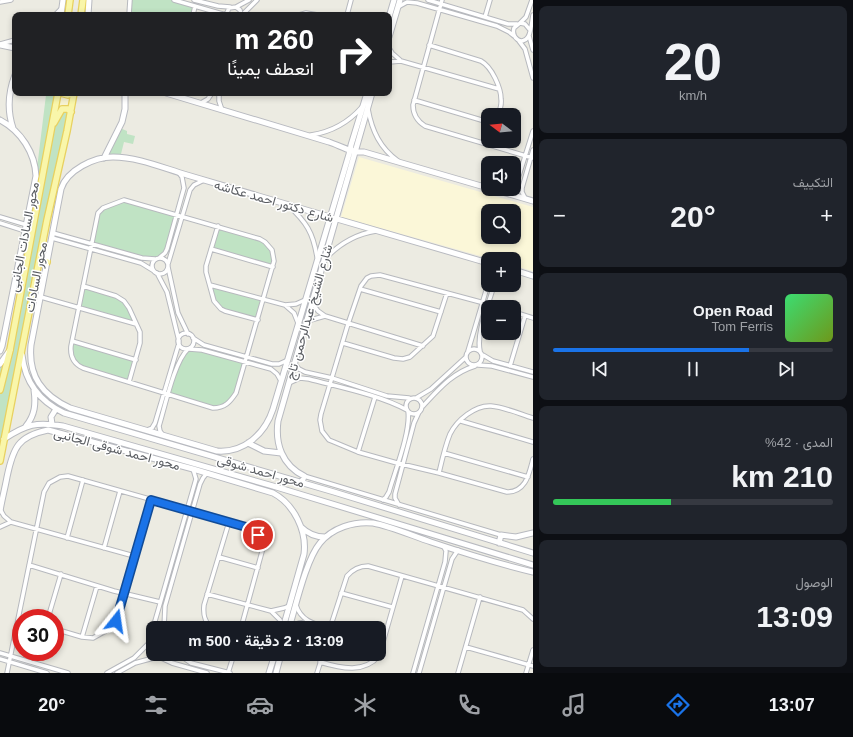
<!DOCTYPE html>
<html lang="ar">
<meta charset="utf-8">
<style>
:root{--surface:#171b24;--page:#20242c;--text:#f1f3f6;--muted:#9ea1a6;--line:#363941;--accent:#1a73e8}
body{margin:0;font-family:Helvetica,Vazirmatn,sans-serif;background:var(--page);color:var(--text);direction:rtl;height:100vh;display:flex;flex-direction:column;font-size:15px;white-space:nowrap}
*{box-sizing:border-box;margin:0}
p{font-size:13px;color:var(--muted)}
.icon{flex:none;width:22px;height:22px;fill:none;stroke:currentColor;stroke-width:2;stroke-linecap:round;stroke-linejoin:round}
.map{position:relative;flex:1;overflow:hidden;direction:ltr}
.details{display:flex;flex-direction:column;gap:6px;padding:6px;background:#0d0f14;width:320px}
.details>*{flex:none}
.top-card{position:absolute;left:12px;top:12px;width:380px;height:84px;border-radius:8px;box-shadow:0 2px 6px #0003;direction:rtl;background:#202124;color:#fff;overflow:hidden}
.needle{width:26px;rotate:286deg}
.tools{position:absolute;left:481px;top:108px;display:grid;gap:8px}
.tools a{display:grid;place-items:center;width:40px;height:40px;border-radius:8px;background:var(--surface);box-shadow:0 2px 6px #0003;font-size:20px}
.speed{position:absolute;left:12px;top:609px;display:flex;gap:8px;font-size:20px;font-weight:700;text-align:center}
.speed>*{display:grid;place-content:center;width:52px;height:52px;border-radius:50%;background:var(--surface);box-shadow:0 2px 6px #0003;line-height:1}
.speed .limit{border:6px solid #d22;background:#fff;color:#111}
.pin{position:absolute;display:grid;place-items:center;width:34px;height:34px;color:#fff;margin:-17px;border:2px solid #fff;border-radius:50%;box-shadow:0 1px 4px #0007}
.me{position:absolute;width:44px;margin:-22px;rotate:15deg;stroke-linejoin:round;filter:drop-shadow(0 0 3px #0008)}
.turn{display:flex;align-items:center;gap:14px;height:84px;padding:0 12px;font-size:18px}
.turn .icon{width:52px;height:52px;stroke-width:2.5}
.turn b{display:block;font-size:28px;line-height:34px}
.big{font-size:30px;font-weight:600;line-height:1.1}
.details .card{flex:1;display:flex;flex-direction:column;justify-content:center;gap:6px;min-width:0;padding:0 14px;border-radius:8px;background:var(--page)}
.details .dial{align-items:center;gap:0}
.dial b{font-size:52px;line-height:1}
.song{display:flex;align-items:center;gap:12px}
.cover{width:48px;height:48px;border-radius:6px;background:linear-gradient(135deg,hsl(140 70% 55%),hsl(80 70% 35%))}
.played{height:4px;border-radius:2px;background:linear-gradient(90deg,var(--accent) 70%,var(--line) 70%)}
.keys{display:flex;justify-content:space-around;direction:ltr}
.heat{display:flex;justify-content:space-between;align-items:center;font-size:22px;direction:ltr}
.charge{height:6px;border-radius:3px;background:linear-gradient(90deg,#34c759 42%,var(--line) 0)}
.trip{position:absolute;left:146px;top:621px;width:240px;height:40px;border-radius:8px;background:var(--surface);box-shadow:0 2px 6px #0003;font-weight:600;line-height:40px;text-align:center;direction:rtl}
.tabs{display:flex;height:64px;justify-content:space-around;align-items:center;background:#090b0e;color:var(--muted)}
.tabs .icon{width:28px;height:28px}
.tabs .current{color:var(--accent)}
.tabs b{font-size:18px;color:var(--text)}
main{display:flex;flex:1;min-height:0}
.map>svg:first-child{display:block}
</style>
<main>
<section class="details">
<div class="card dial"><b>20</b><p>km/h</p></div>
<div class="card"><p>التكييف</p>
<div class="heat"><a>−</a><b class="big">20°</b><a>+</a></div>
</div>
<div class="card">
<div class="song"><i class="cover"></i><div><b>Open Road</b><p>Tom Ferris</p></div></div>
<div class="played"></div>
<div class="keys"><svg class="icon" aria-label="previous" viewBox="0 0 24 24"><path d="M18 5L8 12l10 7zM5 5v14"/></svg><svg class="icon" aria-label="pause" viewBox="0 0 24 24"><path d="M8 5v14M16 5v14"/></svg><svg class="icon" aria-label="next" viewBox="0 0 24 24"><path d="M6 5l10 7-10 7zM19 5v14"/></svg></div>
</div>
<div class="card"><p>المدى · 42%</p><b class="big">210 km</b><div class="charge"></div></div>
<div class="card"><p>الوصول</p><b class="big">13:09</b></div>
</section>
<div class="map">
<svg width="533" height="673" viewBox="0 0 533 673">
<rect width="100%" height="100%" fill="#ecebe2"/>
<!-- commercial -->
<path fill="#fbf7d8" fill-rule="evenodd" d="M 359,157 L 533,207 L 533,271 L 514,266 L 514,259 L 491,259 L 341,217 ZM 488,211 L 514,211 L 514,237 L 488,237 Z"/>
<!-- green -->
<path fill="#c0e3c4" d="M 130,0 L 174,0 L 195,6 L 193,15 L 129,15 Z
M 50,93 L 58,93 L 61,109 L 69,109 L 0,460 L 0,364 L 10,350 L 40,195 L 33,195 L 36,169 L 38,160 L 46,95 Z
M 120,128 L 127,131 L 127,134 L 135,136 L 133,144 L 124,142 L 120,158 L 105,155 Z
M 124,200 L 177,214 L 167,249 L 159,258 L 150,259 L 92,244 L 99,211 Z
M 218,226 L 260,239 L 272,250 L 273,267 L 211,249 Z
M 210,285 L 264,300 L 258,320 L 225,311 L 217,305 Z
M 83,286 L 120,298 L 129,308 L 136,324 L 79,307 Z
M 72,341 L 136,360 L 129,382 L 83,368 L 73,359 Z
M 189,349 L 245,362 L 236,393 L 230,402 L 218,408 L 169,394 L 178,364 Z"/>
<!-- sand -->
<path fill="#f7f3d2" d="M 58,93 L 72,94 L 71,112 L 67,108 L 55,121 Z"/>
<g fill="none" stroke-linecap="round" stroke-linejoin="round">
<!-- street casing -->
<g stroke="#b7b9be" stroke-width="5.5">
<path id="street" d="M 174,0 L 226,15 L 229,8 L 236,7 L 240,10 L 241,15
M 194,0 L 218,6 L 230,7
M 428,0 L 508,24 L 517,24
M 442,0 L 413,105 C 413,115 417,121 425,126 L 533,158
M 0,2 L 11,0
M 236,7 L 249,0
M 398,7 L 407,2 L 417,3 L 497,26 L 509,32 L 514,36
M 55,15 L 62,8
M 129,15 L 130,0
M 193,15 L 195,6
M 242,15 L 257,0
M 299,15 L 306,13 L 318,15
M 347,15 L 351,0
M 485,17 L 490,0
M 520,23 L 526,17 L 532,0
M 530,30 L 525,24 L 520,23 L 514,28 C 511,38 522,46 528,37 C 531,33 532,20 533,15
M 529,36 L 533,50
M 519,41 L 525,49 L 533,78
M 0,44 L 15,40
M 429,45 L 481,61 C 492,67 501,88 501,99 C 502,105 500,110 498,115
M 389,48 L 392,53 L 400,60
M 389,62 L 401,61 L 499,89
M 219,93 L 219,101 L 222,110
M 414,100 L 488,122
M 201,103 L 208,99 L 212,93
M 368,109 C 372,131 380,148 398,161
M 311,135 C 331,132 348,123 362,107
M 514,189 L 516,185 L 533,131
M 525,198 L 522,192 L 522,188 L 533,150
M 124,200 L 260,239 L 265,242 L 272,250 L 274,261 L 236,393 C 230,402 225,408 213,408 L 83,368 C 74,364 70,356 71,346 L 98,213 L 103,208 Z
M 288,205 C 306,222 313,232 317,257
M 0,217 L 27,225
M 0,223 L 25,231
M 218,226 L 206,266 L 206,272 L 214,301 L 221,309 L 225,311 L 258,320
M 53,233 L 142,258 L 155,259
M 52,238 L 141,263 L 154,271
M 211,249 L 273,267
M 159,258 L 165,253 L 167,249 L 184,188 L 182,177 L 179,173
M152 266a8 8 0 1 1 16 0a8 8 0 1 1-16 0Z
M 325,259 C 339,244 356,234 376,231
M 484,262 L 488,270
M 168,264 L 190,190 L 194,185 L 204,180
M 168,267 L 178,313 L 188,334
M 157,273 L 167,292 L 179,341
M 210,285 L 285,305 L 296,304 L 305,300
M 83,286 L 116,296 L 124,301 L 129,308 L 140,332 L 140,343 L 129,382
M 360,289 L 441,312
M 41,297 L 136,324
M 312,303 L 318,311 L 325,316 L 423,346
M 286,306 L 294,313 L 298,323
M 499,307 L 380,275 L 371,276 L 367,278 L 361,286 L 348,324 L 321,414 L 320,420 L 322,431 L 329,440 L 334,442 L 358,452 L 397,463 L 439,473 L 507,492 C 526,492 529,474 533,459
M 514,312 L 533,318
M 307,321 L 325,316
M178 341a8 8 0 1 1 16 0a8 8 0 1 1-16 0Z
M 193,338 L 204,345 L 272,364 L 279,364 L 288,360
M 72,341 L 136,360
M 343,343 L 394,358 L 403,359 L 410,357 L 433,336 L 447,293
M466 357a8 8 0 1 1 16 0a8 8 0 1 1-16 0Z
M 189,349 L 202,350 L 271,369 L 277,374 L 281,381
M 468,351 L 488,284
M 480,351 C 476,332 489,304 494,285
M 483,355 L 493,361 L 533,372
M 294,363 L 299,369 L 305,372 L 332,378 L 387,396 L 409,398
M 478,365 L 492,366 L 533,377
M 510,366 L 525,316
M 289,383 L 300,378 L 309,379 C 339,387 380,395 407,410
M406 406a8 8 0 1 1 16 0a8 8 0 1 1-16 0Z
M 416,398 L 431,389 L 466,357
M 423,406 C 439,389 452,373 475,366
M 461,421 L 533,442
M 147,430 L 152,428 L 155,423 L 179,343
M 162,434 L 160,431 L 159,426 C 165,407 174,362 188,349
M 358,452 L 375,397
M 444,453 L 528,477
M 439,473 C 442,460 445,446 450,434 C 457,420 475,405 491,406 C 504,407 520,414 533,418
M 304,476 L 501,535
M 383,500 L 386,497 L 389,492 C 395,471 411,431 408,411
M 399,505 L 395,498 L 395,494 L 414,423 L 419,412
M 0,509 L 4,516 L 11,522 L 134,556
M 0,527 L 11,522
M 67,538 L 83,480
M 104,548 L 120,491
M 219,557 L 258,568
M 29,565 L 114,591 L 160,602
M 341,593 L 392,607
M 207,594 L 271,611 L 280,620 L 283,628
M 296,605 C 301,621 314,624 329,628
M 271,611 L 284,608 L 289,606
M 48,618 L 61,574
M 289,627 L 299,623 L 309,622
M 153,628 L 196,479 L 193,469
M 164,628 L 165,606 L 200,484 L 203,478 L 207,473
M 211,628 C 204,621 203,614 204,605 L 229,522
M 330,628 L 347,576 C 353,569 359,566 368,566 L 516,608 L 523,610 L 533,619
M 55,629 L 82,637 L 93,638 L 109,629 L 116,621 L 151,500
M 82,637 L 97,586
M 153,638 C 145,645 149,655 159,657 L 167,654
M 150,639 L 153,629
M 466,647 L 533,666
M 0,653 L 68,673
M 178,654 L 191,663 L 230,673
M 159,657 L 172,663 L 207,673
M 0,659 L 47,673
M 320,662 C 343,669 364,673 379,656 L 402,576
M 7,673 L 44,492 L 49,483 L 60,477 L 68,476 L 238,524 L 246,527 L 258,535 L 263,548 L 241,628
M 107,673 L 134,658 L 149,643
M 117,673 L 135,663 L 157,657
M 228,673 L 234,654
M 317,673 L 323,654
M 413,673 L 445,562 L 446,551 L 444,547
M 419,673 L 452,559 L 458,550
M 458,673 L 480,597
M 526,673 L 533,650"/>
</g>
<!-- secondary casing -->
<g stroke="#b8bac0" stroke-width="7">
<path id="secondary" d="M 61,15 L 63,0
M 88,15 L 89,0
M 389,17 L 394,0
M 389,37 L 400,0
M 0,45 L 15,48
M 166,93 L 329,142 C 341,146 351,153 364,152 L 488,188
M 367,93 L 351,145 L 350,151 C 324,237 299,323 273,409 C 265,434 244,453 217,451 L 70,408 C 42,395 28,376 31,345 L 61,189 C 67,170 94,157 113,157 C 138,157 163,168 187,175 C 235,189 282,203 330,217 L 337,219 L 488,263
M 0,120 C 21,131 35,153 36,176 L 2,346 L 0,351
M 13,128 C 7,110 8,93 15,75
M 104,158 L 122,122 L 125,109 L 125,93
M 492,189 L 533,201
M 514,270 L 533,276
M 22,355 C 25,382 39,401 64,413 L 334,492 L 533,553
M 0,364 L 10,350
M 52,424 L 51,417 L 56,409
M 26,426 C 35,415 36,404 34,390
M 4,439 C 27,424 36,422 63,426 L 273,486 L 533,565
M 248,443 L 264,451 L 281,453
M 302,483 L 304,476 C 282,465 275,444 278,421 L 372,93
M 0,511 C 2,499 5,488 7,477 C 13,448 18,436 48,430 L 193,469 L 273,493 C 294,504 307,531 304,554 L 283,628
M 301,527 C 308,534 315,537 325,537
M 499,543 L 501,535 L 516,537 L 533,533
M 289,628 C 296,605 306,560 320,543 C 332,528 354,521 373,523 C 390,526 413,536 431,542 C 464,553 499,564 533,572
M 269,673 L 275,654
M 276,673 L 281,654"/>
</g>
<!-- primary casing -->
<g stroke="#e8d160" stroke-width="8">
<path id="primary" d="M 68,15 L 70,0
M 81,15 L 83,0
M 61,93 L 68,95 L 74,93
M 54,123 L 62,109 L 68,109 L 71,112
M 39,261 L 47,262
M 0,390 L 10,350 L 58,93
M 0,461 L 47,220 L 67,131 L 74,93"/>
</g>
<!-- street -->
<use href="#street" stroke="#fff" stroke-width="3.5"/>
<!-- secondary -->
<use href="#secondary" stroke="#fff" stroke-width="5"/>
<!-- primary -->
<use href="#primary" stroke="#f9f6aa" stroke-width="5.5"/>
</g>
<g fill="none" stroke-linecap="round" stroke-linejoin="round">
<!-- route casing -->
<g stroke="#114b97" stroke-width="10">
<path id="route" d="M 116,621 L 151,500 L 246,527 L 258,535"/>
</g>
<!-- route -->
<use href="#route" stroke="#1a73e8" stroke-width="7"/>
</g>
<g text-anchor="middle" dominant-baseline="central" stroke-width="3" stroke-linejoin="round" paint-order="stroke">
<!-- street labels -->
<g font-size="13" fill="#5a5d62" stroke="#fff">
<text transform="translate(274 201) rotate(16)">شارع دكتور احمد عكاشه</text>
<text transform="translate(24 237) rotate(-79)">محور السادات الجانبى</text>
<text transform="translate(36 277) rotate(-79)">محور السادات</text>
<text transform="translate(309 312) rotate(-74)">شارع الشيخ عبدالرحمن تاج</text>
<text transform="translate(117 449) rotate(15)">محور احمد شوقى الجانبى</text>
<text transform="translate(261 471) rotate(16)">محور احمد شوقى</text>
</g>
</g>
</svg>
<div class="tools">
<a><svg class="needle" viewBox="-14 -14 28 28"><path d="M0-13l5 13h-10z" fill="#e53935"/><path d="M0 13l5-13h-10z" fill="#9ea1a6"/></svg></a>
<a><svg class="icon" aria-label="sound" viewBox="0 0 24 24"><path d="M4 9h4l5-4v14l-5-4H4zM17 9q2 3 0 6"/></svg></a>
<a><svg class="icon" aria-label="search" viewBox="0 0 24 24"><circle cx="10" cy="10" r="6"/><path d="M15 15l6 6"/></svg></a>
<a>+</a>
<a>−</a>
</div>
<div class="speed"><div class="limit">30</div></div>
<div class="pin" style="left:258px;top:535px;background:#d93025"><svg class="icon" aria-label="arrive" viewBox="0 0 24 24"><path d="M6 21V4h12l-3 4 3 4H6"/></svg></div>
<svg class="me" style="left:116px;top:621px" viewBox="-20 -20 40 40"><path d="M0-17L14 15 0 8-14 15z" fill="#1a73e8" stroke="#fff" stroke-width="4"/></svg>
<div class="trip">13:09 · 2 دقيقة · 500 m</div>
<div class="top-card">
<div class="turn"><svg class="icon" aria-label="right" viewBox="0 0 24 24"><path d="M7 20v-9h11M14 6l5 5-5 5"/></svg><div><b>260 m</b>انعطف يمينًا</div></div>
</div>
</div>
</main>
<nav class="tabs">
<b>13:07</b>
<svg class="icon current" aria-label="directions" viewBox="0 0 24 24"><path d="M12 3l9 9-9 9-9-9zM9 14v-3h6M13 9l2 2-2 2"/></svg>
<svg class="icon" aria-label="music" viewBox="0 0 24 24"><path d="M9 18V5l10-2v13"/><circle cx="6" cy="18" r="3"/><circle cx="16" cy="16" r="3"/></svg>
<svg class="icon" aria-label="phone" viewBox="0 0 24 24"><path d="M5 4h4l2 5-3 2q2 4 5 5l2-3 5 2v4C11 20 4 13 5 4z"/></svg>
<svg class="icon" aria-label="climate" viewBox="0 0 24 24"><path d="M12 3v18M4 7l16 10M4 17L20 7"/></svg>
<svg class="icon" aria-label="car" viewBox="0 0 24 24"><path d="M5 17H2v-5l4-1 3-4h7l3 4 3 1v5h-3M9 17h6M6 11h13"/><circle cx="7" cy="17" r="2"/><circle cx="17" cy="17" r="2"/></svg>
<svg class="icon" aria-label="filters" viewBox="0 0 24 24"><path d="M4 7h16M4 17h16"/><circle cx="9" cy="7" r="2"/><circle cx="15" cy="17" r="2"/></svg>
<b>20°</b>
</nav>
